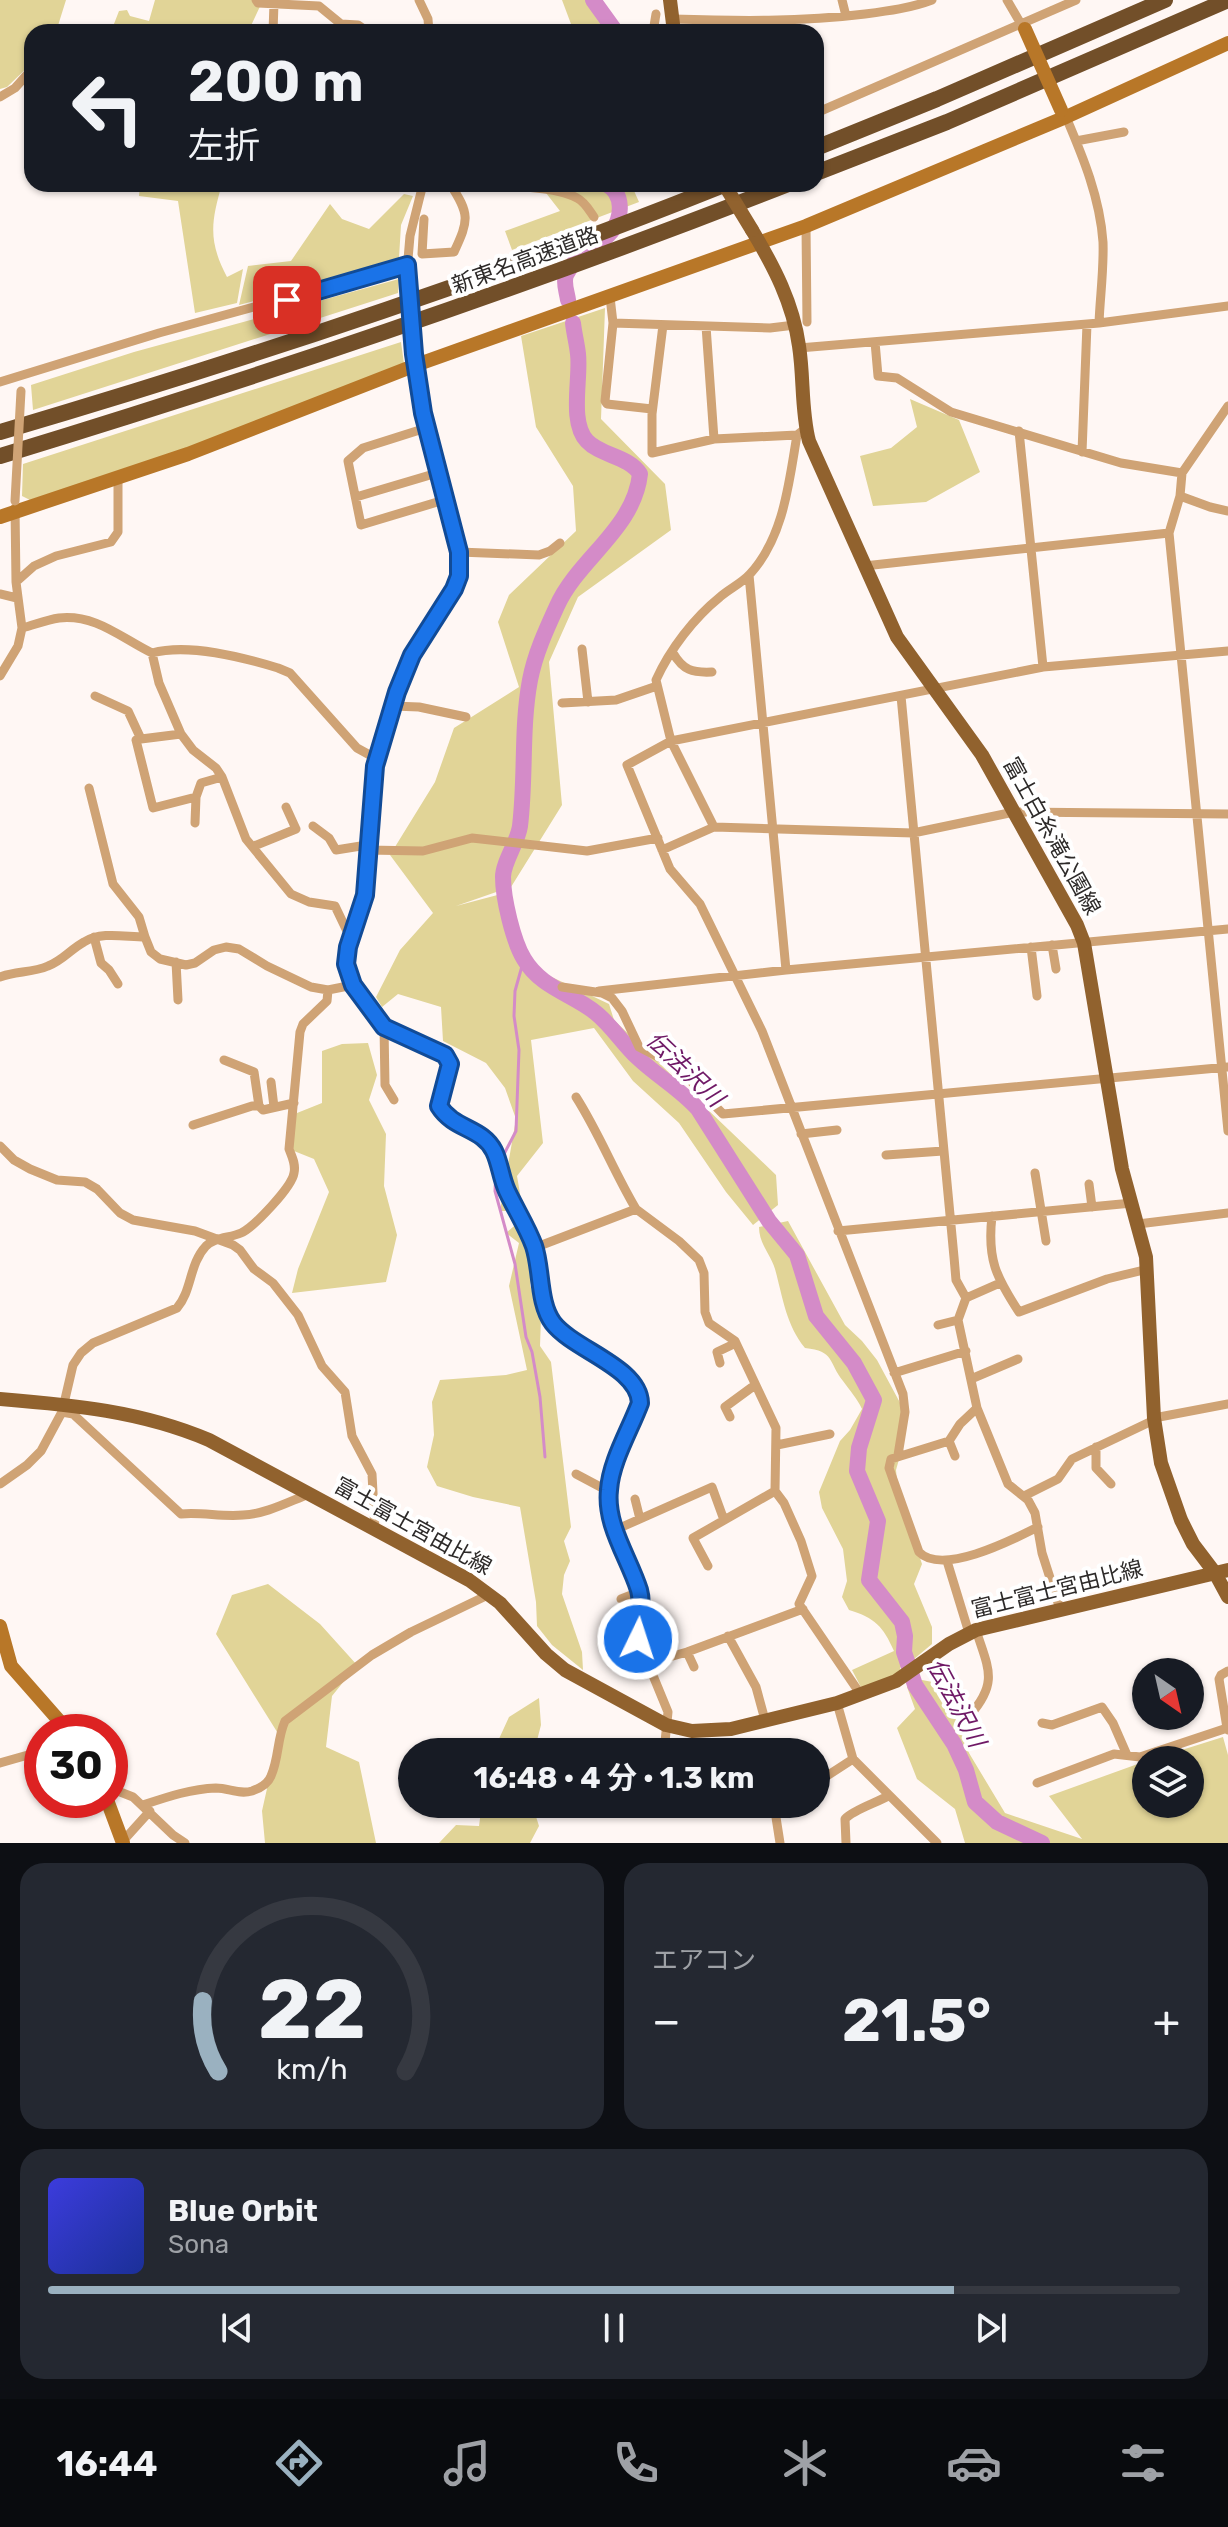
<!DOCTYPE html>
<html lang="ja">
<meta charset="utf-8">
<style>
:root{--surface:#171b24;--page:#242831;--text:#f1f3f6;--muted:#9ea1a6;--line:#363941;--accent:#9ab1c0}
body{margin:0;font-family:Rubik,"Noto Sans JP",sans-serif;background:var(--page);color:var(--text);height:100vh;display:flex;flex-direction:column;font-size:30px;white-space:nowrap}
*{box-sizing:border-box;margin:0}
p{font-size:26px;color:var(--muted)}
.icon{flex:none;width:44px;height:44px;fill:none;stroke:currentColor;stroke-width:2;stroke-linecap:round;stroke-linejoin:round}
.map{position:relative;height:1843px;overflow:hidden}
.panel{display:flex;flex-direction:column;gap:20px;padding:20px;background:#0d0f14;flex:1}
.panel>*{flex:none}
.hud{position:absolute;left:24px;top:24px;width:800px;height:168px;border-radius:24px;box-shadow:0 2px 6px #0004;background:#171b24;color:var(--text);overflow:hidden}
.needle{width:52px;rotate:146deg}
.buttons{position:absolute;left:1132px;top:1658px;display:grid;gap:16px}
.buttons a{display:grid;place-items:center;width:72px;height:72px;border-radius:50%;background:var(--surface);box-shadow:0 2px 6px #0004;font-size:40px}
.speed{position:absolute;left:24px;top:1714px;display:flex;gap:16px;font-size:40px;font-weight:700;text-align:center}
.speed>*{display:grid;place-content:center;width:104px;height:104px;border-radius:50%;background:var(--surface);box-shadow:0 2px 6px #0004;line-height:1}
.speed .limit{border:12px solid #d22;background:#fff;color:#111}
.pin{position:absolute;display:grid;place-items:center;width:68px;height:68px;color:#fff;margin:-34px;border-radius:16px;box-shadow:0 4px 12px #0006}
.me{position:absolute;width:88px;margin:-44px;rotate:4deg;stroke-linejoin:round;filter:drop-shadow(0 0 6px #0008)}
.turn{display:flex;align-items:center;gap:28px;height:168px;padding:0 32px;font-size:36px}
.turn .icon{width:104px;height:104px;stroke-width:2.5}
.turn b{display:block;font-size:56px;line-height:68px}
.big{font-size:60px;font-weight:700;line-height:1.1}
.panel .tile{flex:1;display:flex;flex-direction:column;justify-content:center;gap:12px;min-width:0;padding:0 28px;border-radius:24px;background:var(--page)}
.panel .dial{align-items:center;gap:0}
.dial svg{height:208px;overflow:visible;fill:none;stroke:var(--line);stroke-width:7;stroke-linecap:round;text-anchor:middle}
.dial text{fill:var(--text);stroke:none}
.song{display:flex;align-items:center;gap:24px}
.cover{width:96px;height:96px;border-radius:12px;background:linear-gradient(135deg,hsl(240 70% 55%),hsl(230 70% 35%))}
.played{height:8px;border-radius:4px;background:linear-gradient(90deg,var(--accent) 80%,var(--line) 80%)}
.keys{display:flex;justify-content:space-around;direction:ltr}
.heat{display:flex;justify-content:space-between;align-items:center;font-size:44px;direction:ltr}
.panel .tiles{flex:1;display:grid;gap:20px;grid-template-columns:1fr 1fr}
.tile:last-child{grid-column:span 2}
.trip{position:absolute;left:398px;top:1738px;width:432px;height:80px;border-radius:40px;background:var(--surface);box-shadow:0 2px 6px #0004;font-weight:700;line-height:80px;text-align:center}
.dock{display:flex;height:128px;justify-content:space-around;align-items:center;background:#090b0e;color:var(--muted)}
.dock .icon{width:56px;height:56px}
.dock .on{color:var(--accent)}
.dock b{font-size:36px;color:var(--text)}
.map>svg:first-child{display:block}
</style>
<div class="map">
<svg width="1228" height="1843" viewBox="0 0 1228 1843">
<rect width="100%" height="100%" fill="#fff7f4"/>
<!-- green -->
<path fill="#e1d497" d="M 0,0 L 66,0 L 56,32 L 32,32 L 32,63 L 7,87 L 0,89 Z
M 155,0 L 263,0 L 248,32 L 118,32 L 112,29 L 119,11 L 127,10 L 130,16 L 149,21 Z
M 562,0 L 593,0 L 604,32 L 574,32 Z
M 140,184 L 222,184 C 211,222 208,241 227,277 L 243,269 L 237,303 L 195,313 L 178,201 L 139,196 Z
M 483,184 L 631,184 L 639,202 L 512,250 L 505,231 L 560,211 L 546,193 Z
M 404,194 L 413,196 L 401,225 L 399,258 L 384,267 L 239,305 L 248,266 L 291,261 L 330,204 L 342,219 L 369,229 Z
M 399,279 L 398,293 L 33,410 L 31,385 L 134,352 Z
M 605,308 L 601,419 L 665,484 L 671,530 L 578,597 L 549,662 L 562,805 L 511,887 L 456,906 L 505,893 L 522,963 L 609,1004 L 614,1020 L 776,1175 L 778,1205 L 753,1225 L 726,1192 L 679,1123 L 633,1081 L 594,1028 L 531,1040 L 543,1143 L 517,1176 L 523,1211 L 500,1211 L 516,1119 L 505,1088 L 486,1063 L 443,1041 L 441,1007 L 398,994 L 382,1007 L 376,997 L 400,950 L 433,913 L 390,855 L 435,782 L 454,728 L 519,687 L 498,622 L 509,595 L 576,531 L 573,486 L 536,427 L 521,336 Z
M 401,342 L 404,364 L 217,440 L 30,500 L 22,496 L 23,464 Z
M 910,399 L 959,420 L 980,472 L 926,502 L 873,506 L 860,456 L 891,448 L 917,427 Z
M 368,1043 L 377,1075 L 369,1100 L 386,1134 L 384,1186 L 397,1235 L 386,1282 L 292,1293 L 298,1269 L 329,1192 L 314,1159 L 289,1149 L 292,1115 L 322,1103 L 322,1051 L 342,1044 Z
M 520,1221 L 534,1263 L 530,1285 L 541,1318 L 540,1346 L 551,1362 L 571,1527 L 564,1541 L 570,1561 L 564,1575 L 562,1594 L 582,1652 L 583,1670 L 552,1645 L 537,1626 L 536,1602 L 520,1507 L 473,1497 L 437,1486 L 427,1467 L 434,1435 L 432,1402 L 440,1380 L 506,1375 L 527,1370 L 509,1286 L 519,1243 L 506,1233 Z
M 788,1221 L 845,1325 L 862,1341 L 877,1360 L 905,1412 L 903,1445 L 896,1470 L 898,1492 L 922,1564 L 914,1584 L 932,1627 L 932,1644 L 902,1669 L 900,1667 L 901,1672 L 862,1689 L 852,1670 L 894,1651 C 883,1626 875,1618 849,1610 L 842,1597 L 847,1581 L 843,1549 L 822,1508 L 819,1492 L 840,1441 L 850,1430 L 862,1409 C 857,1398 850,1391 843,1381 C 828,1362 835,1351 805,1348 C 786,1325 783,1298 775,1269 C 770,1253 759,1244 759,1227 Z
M 268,1584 L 320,1624 L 357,1665 L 332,1696 L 326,1747 L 359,1762 L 376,1843 L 265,1843 L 262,1811 L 279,1735 L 216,1634 L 232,1595 Z
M 922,1680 L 943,1684 L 969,1753 L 1005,1813 L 1082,1839 L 1049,1796 L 1146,1761 L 1146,1804 L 1190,1804 L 1190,1760 L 1150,1760 L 1223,1737 L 1228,1755 L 1228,1843 L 965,1843 L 955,1809 L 917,1779 L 897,1728 L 915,1709 L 907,1687 Z
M 539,1698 L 541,1725 L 534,1752 L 493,1752 L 509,1717 Z
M 482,1804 L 532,1804 L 539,1826 L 530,1843 L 439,1843 L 456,1825 L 479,1826 Z"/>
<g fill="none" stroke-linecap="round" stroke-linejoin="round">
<!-- stream -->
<path stroke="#d48bc8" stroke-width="3" d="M 501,1160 L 516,1131 L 519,1050 L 514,1016 L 515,991 L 524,959
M 496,1170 L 495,1191 L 515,1264 L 526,1337 L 532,1352 L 540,1397 L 545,1457"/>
<!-- river -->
<path stroke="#d48bc8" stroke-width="16" d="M 593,0 L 616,32
M 568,300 C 567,292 563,283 566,275 C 575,255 598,248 611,232 C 623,218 624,193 606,184
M 573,323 C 574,333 577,344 578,354 C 581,378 569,422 587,441 C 601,456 629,456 640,474 C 634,529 578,559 557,606 C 546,630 535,654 530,680 C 521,728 526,777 520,826 C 518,842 503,862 503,877 C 503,898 513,941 524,959 C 541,988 573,994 596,1013 C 612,1026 623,1044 638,1058 C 657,1076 680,1089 698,1109 L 769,1221 L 797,1255 L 816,1316 L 854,1363 L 874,1400 L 859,1448 L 857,1471 L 878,1521 L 869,1580 L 902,1622 L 905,1636 L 904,1652 L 915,1685 L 954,1744 L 966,1770 L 975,1802 L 997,1822 L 1042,1843"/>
<!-- street -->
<path stroke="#cfa375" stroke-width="9" d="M 256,0 L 258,3 L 319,6 L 341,24 L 358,25 L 368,32
M 419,0 L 428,19 L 429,32
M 842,0 L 846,16
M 1007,0 L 1021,24
M 672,19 C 737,21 801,22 865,14 C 888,11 911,8 932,0
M 273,32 L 274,3
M 653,32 L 656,14
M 0,97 L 15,88 L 32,69
M 816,113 L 1076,0
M 1066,117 C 1083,157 1100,198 1103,242 C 1104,269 1100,297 1099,323
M 1076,141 L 1124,132
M 451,185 C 484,187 549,183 577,198 C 585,202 589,210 594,217
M 424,219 L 422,254 L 454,252 C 469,220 470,214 450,184
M 806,226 L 807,322
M 407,271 L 410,236 L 423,184
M 610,297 L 613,323 L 605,401 L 607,404 L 652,409
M 613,323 L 770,328 L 795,325
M 663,325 L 652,414 L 652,453 L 714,439 L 706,326
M 875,342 L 878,376 L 897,378 L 951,412 L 1121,463 L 1182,473
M 799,348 L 1099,323 L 1228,306
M 415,361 L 426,428 L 459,552 L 459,576 L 454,589 L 412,655 L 397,692 L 375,766 L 365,895 L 348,947 L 346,964 L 353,985 L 384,1027 L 445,1055 L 450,1064 L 439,1106 C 455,1131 482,1127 494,1150 C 500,1163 501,1178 507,1191 C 516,1210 527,1227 534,1246 C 541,1269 539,1305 553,1323 C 574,1350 639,1367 640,1403 C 630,1430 611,1461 609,1490 C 605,1528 632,1561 640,1596 C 643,1612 636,1623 638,1639 L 668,1712 L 664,1752
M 0,382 L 159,333 L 407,265
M 1228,406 L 1182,473 L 1180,496 L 1169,533 L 1228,1131
M 426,428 L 363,448 L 348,461 L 361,525 L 444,500
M 1019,431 L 1043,667
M 714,439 L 797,435
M 1082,452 L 1087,324
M 1180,496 L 1210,507 L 1228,511
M 356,497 L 437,473
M 459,552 L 539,555 L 550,551 L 560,543
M 864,566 L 1169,533
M 749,575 L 786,970
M 16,582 L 34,566 L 56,556 L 111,542 L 118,532 L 118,477
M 0,594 L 17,598
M 22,628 C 34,625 46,620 59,618 C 96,614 121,638 152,653 C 189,643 242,657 278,668 L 290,673 L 357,748 L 377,759
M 582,649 L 588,702
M 152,653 L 159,683 L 181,734 L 193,750 L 216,768 L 222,777 L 246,839 L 291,894 L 309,902 L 335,906 L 346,929 L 354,932
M 673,653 C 683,670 692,673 712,672
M 0,676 L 18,646 L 22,628 L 16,582 L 15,508
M 95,696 L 128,711 L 141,739 L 136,740 L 153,808 L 196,797 L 201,783 L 222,777
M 901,696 L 954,1257 L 956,1280 L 966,1298 L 958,1320 L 977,1408 L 1008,1484 L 1028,1500 L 1035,1513 L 1042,1553 L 1060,1609
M 562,703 L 616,700 L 657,686
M 393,706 L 419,707 L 466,717
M 141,739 L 181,734
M 89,788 L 113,884 L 139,917 L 145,937
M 195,823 L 196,797
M 313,826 L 329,838 L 336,850 L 367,845
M 714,827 L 671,741 L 656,680 C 670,649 694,618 720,597 C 729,589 742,583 750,574 C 784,537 789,482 797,435 L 806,428
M 254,846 L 296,829 L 286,807
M 367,850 L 423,851 L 472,838 L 587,851 L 658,838
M 662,850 L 714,827 L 913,833 L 1014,812 L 1228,814
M 94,937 L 101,963 L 109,970 L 118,984
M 1052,945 L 1056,969
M 1031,947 L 1037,996
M 176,962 L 178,1000
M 0,977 C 16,971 32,973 48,966 C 62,961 71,949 84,942 C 102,931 125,937 145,937 L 151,952 L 160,959 L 186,965 L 195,963 L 214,950 L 226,947 L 239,949 L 267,966 L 311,987 L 328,990 L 353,985
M 562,987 L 602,993 L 612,998 L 622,1011 L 639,1047 L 668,1062 L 687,1077 L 723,1114 L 1228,1067
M 599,991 L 786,970 L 1228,929
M 384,1027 L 385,1085 L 394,1100
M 224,1060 L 254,1072 L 259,1106
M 271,1082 L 274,1107
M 576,1097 C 599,1133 614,1172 636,1209
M 193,1125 L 252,1106 L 259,1106 L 263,1110 L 294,1103
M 801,1134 L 837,1130
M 0,1146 L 14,1160 L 30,1169 L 57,1180 L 85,1182 L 97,1189 L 120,1213 L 133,1220 L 195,1231 L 233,1245 L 240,1250 L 254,1269 L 273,1283 L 298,1315 L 322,1366 L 345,1392 L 352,1436 L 372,1474 L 375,1530
M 886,1155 L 943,1151
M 1035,1173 L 1046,1241
M 1089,1184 L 1092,1207
M 992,1216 C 987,1259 996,1277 1019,1312 L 1107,1279 L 1148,1269
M 1138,1224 L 1228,1213
M 838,1231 L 1132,1203
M 534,1248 L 636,1209 L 679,1241 L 699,1260 L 704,1273 L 705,1312 L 709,1323 L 735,1341 L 776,1428 L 775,1491 L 784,1503 L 801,1541 L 812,1576 L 799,1604 L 861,1695
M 966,1298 L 1000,1283
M 938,1325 L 958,1320
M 720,1363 L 717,1352 L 736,1343
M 894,1373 L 966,1351
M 971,1379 L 1018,1359
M 977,1408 L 960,1424 L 949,1441 L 891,1459 L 889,1468 L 919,1552 C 942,1576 1012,1540 1038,1527
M 62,1412 L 73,1414 L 181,1514 C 202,1512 222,1517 243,1515 C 266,1514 288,1502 309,1494
M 730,1417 L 725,1407 L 755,1385
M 1154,1418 L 1228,1404
M 949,1441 L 955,1456
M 777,1445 L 830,1434
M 1096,1447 L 1096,1468 L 1111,1484
M 898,1455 L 905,1412 L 903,1394 L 762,1031 L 700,904 L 670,869 L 627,765 L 671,741 L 1043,667 L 1228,651
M 576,1474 L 608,1491
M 0,1484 L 27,1465 L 41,1451 L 62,1412 L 73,1365 L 81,1353 L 93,1343 L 177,1308 C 192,1291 189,1264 206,1246 C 215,1237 230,1238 241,1233 C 254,1227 292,1187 294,1173 C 296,1164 292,1157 289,1149 L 300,1032 L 303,1024 L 327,1001 L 328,990
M 1024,1496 L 1058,1479 L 1072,1459 L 1154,1420
M 635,1499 L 640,1519
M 615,1530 L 712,1487 L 724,1520
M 947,1561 L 969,1633
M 708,1566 L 693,1538 L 775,1491
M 621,1599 L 639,1592
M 728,1636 L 756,1687 L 765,1720
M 687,1652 L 694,1667
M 648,1663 L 687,1652 L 803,1609
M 837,1703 L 853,1759 L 937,1843
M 970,1715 C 999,1682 988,1668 976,1630
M 1042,1723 L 1052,1725 L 1102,1707 L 1113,1723 L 1127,1755
M 1227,1728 L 1219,1679 L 1221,1675 L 1228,1671
M 0,1763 L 42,1751
M 816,1783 L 853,1759
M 1037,1783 L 1114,1754 L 1140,1757 L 1227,1728 L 1228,1730
M 110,1788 L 133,1797 L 173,1835 L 185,1843
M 717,1804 L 777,1811 L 786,1804
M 143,1805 C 167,1797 190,1789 216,1788 C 229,1788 239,1795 252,1791 C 261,1788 268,1784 271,1776 C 279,1758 277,1739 285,1721 L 372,1655 L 411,1632 L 490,1594
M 775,1811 L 780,1843
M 122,1842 L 150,1811
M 846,1843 L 845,1819 C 853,1810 876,1803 888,1796"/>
<!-- secondary -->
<path stroke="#b87728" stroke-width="14" d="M 0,517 L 188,454 L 416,365 L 806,226 L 1066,117 L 1228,43
M 0,1626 L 11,1666 L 69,1732
M 107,1800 L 123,1843"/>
<!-- primary -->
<path stroke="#91622e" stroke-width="14" d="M 670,0 L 674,32
M 752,230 C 774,267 793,303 799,346 C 804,378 801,410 809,441 L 897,637 L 982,755 L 1077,925 L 1084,943 L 1122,1169 L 1146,1257 L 1154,1418 L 1161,1463 L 1181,1520 L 1193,1544 L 1215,1573 L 1228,1597
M 0,1399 C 73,1405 141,1411 209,1440 L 469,1580 L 500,1603 L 546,1654 L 565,1670 L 666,1725 L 692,1731 L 731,1729 L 837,1703 L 896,1681 L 949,1644 L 976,1630 L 1228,1570"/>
<!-- highway -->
<path stroke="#724f29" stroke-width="16" d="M 816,148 L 937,99 L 1165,0
M 816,173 L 947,122 L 1228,0
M 0,432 C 245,360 489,279 726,184
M 0,456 C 266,375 529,286 788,184"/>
<!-- street-bridge -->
<path stroke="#cfa375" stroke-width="9" d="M 408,275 L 414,354
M 15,501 L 21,391"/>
<!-- secondary-bridge -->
<path stroke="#b87728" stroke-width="14" d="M 1025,29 L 1061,110"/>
<!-- primary-bridge -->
<path stroke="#91622e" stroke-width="14" d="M 724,184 L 752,230"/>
</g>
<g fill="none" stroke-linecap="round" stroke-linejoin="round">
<!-- route casing -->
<g stroke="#114b97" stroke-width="20">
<path id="route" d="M 287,300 L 407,265 L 414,354 L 423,413 L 459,552 L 459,576 L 454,589 L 412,655 L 397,692 L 375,766 L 365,895 L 348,947 L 346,964 L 353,985 L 384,1027 L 445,1055 L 450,1064 L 439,1106 C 454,1130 482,1127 494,1151 C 500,1163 501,1178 507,1191 C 516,1210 527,1227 534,1246 C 542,1270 538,1303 553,1323 C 574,1350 639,1367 640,1403 C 630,1430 611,1461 609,1490 C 605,1525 629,1558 639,1590 C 644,1608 636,1621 638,1639"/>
</g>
<!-- route -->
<use href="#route" stroke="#1a73e8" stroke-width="14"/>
</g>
<g text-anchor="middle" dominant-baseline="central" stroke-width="8" stroke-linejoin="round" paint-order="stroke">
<!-- street labels -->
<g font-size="22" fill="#2d2a29" stroke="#fff">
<text transform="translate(525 260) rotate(-20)">新東名高速道路</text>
<text transform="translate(1052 836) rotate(61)">富士白糸滝公園線</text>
<text transform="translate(413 1526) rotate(29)">富士富士宮由比線</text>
<text transform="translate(1057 1589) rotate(-14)">富士富士宮由比線</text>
</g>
<!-- water labels -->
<g font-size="24" font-style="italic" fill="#6f1966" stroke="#fff">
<text transform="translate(685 1069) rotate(44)">伝法沢川</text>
<text transform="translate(956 1703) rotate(62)">伝法沢川</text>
</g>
</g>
</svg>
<div class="buttons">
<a><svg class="needle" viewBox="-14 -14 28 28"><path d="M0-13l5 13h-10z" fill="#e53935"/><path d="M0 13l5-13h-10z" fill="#9ea1a6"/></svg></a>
<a><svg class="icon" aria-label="layers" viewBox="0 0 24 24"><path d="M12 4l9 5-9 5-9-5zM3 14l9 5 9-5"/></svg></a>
</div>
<div class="speed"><div class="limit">30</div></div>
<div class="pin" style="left:287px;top:300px;background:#d93025"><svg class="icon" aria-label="arrive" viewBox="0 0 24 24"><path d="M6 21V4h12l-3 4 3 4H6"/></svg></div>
<svg class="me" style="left:638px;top:1639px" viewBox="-20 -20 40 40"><circle r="17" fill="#1a73e8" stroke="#fff" stroke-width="3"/><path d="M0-11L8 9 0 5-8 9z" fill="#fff"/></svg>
<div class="trip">16:48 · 4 分 · 1.3 km</div>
<div class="hud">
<div class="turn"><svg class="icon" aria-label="left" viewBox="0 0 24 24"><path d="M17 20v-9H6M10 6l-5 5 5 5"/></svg><div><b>200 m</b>左折</div></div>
</div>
</div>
<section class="panel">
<div class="tiles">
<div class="tile dial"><svg viewBox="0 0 100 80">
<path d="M14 69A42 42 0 1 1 86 69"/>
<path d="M14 69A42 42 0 0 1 8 42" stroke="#9ab1c0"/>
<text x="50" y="56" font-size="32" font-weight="700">22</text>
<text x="50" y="72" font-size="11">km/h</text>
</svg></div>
<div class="tile"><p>エアコン</p>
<div class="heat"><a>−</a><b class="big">21.5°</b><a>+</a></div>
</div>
<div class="tile">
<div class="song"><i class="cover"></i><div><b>Blue Orbit</b><p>Sona</p></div></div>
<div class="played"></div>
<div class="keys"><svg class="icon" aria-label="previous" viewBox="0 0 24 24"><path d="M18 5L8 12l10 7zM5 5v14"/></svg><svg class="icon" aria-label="pause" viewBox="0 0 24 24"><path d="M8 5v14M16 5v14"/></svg><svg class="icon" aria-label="next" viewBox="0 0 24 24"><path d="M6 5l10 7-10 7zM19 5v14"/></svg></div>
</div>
</div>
</section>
<nav class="dock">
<b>16:44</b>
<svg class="icon on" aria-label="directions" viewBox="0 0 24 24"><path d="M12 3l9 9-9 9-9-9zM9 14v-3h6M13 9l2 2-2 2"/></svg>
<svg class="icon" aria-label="music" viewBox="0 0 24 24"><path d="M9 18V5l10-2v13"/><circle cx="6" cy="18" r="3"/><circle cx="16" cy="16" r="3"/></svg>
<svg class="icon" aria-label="phone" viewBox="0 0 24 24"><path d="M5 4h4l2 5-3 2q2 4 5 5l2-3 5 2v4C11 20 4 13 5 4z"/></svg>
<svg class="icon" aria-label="climate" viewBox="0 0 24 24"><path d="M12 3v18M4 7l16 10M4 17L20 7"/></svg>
<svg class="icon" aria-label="car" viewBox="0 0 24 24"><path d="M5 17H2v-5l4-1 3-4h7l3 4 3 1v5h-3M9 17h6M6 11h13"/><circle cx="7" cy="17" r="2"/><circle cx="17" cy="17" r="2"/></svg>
<svg class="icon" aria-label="filters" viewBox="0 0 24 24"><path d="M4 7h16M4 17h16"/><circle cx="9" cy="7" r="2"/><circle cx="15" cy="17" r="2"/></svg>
</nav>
